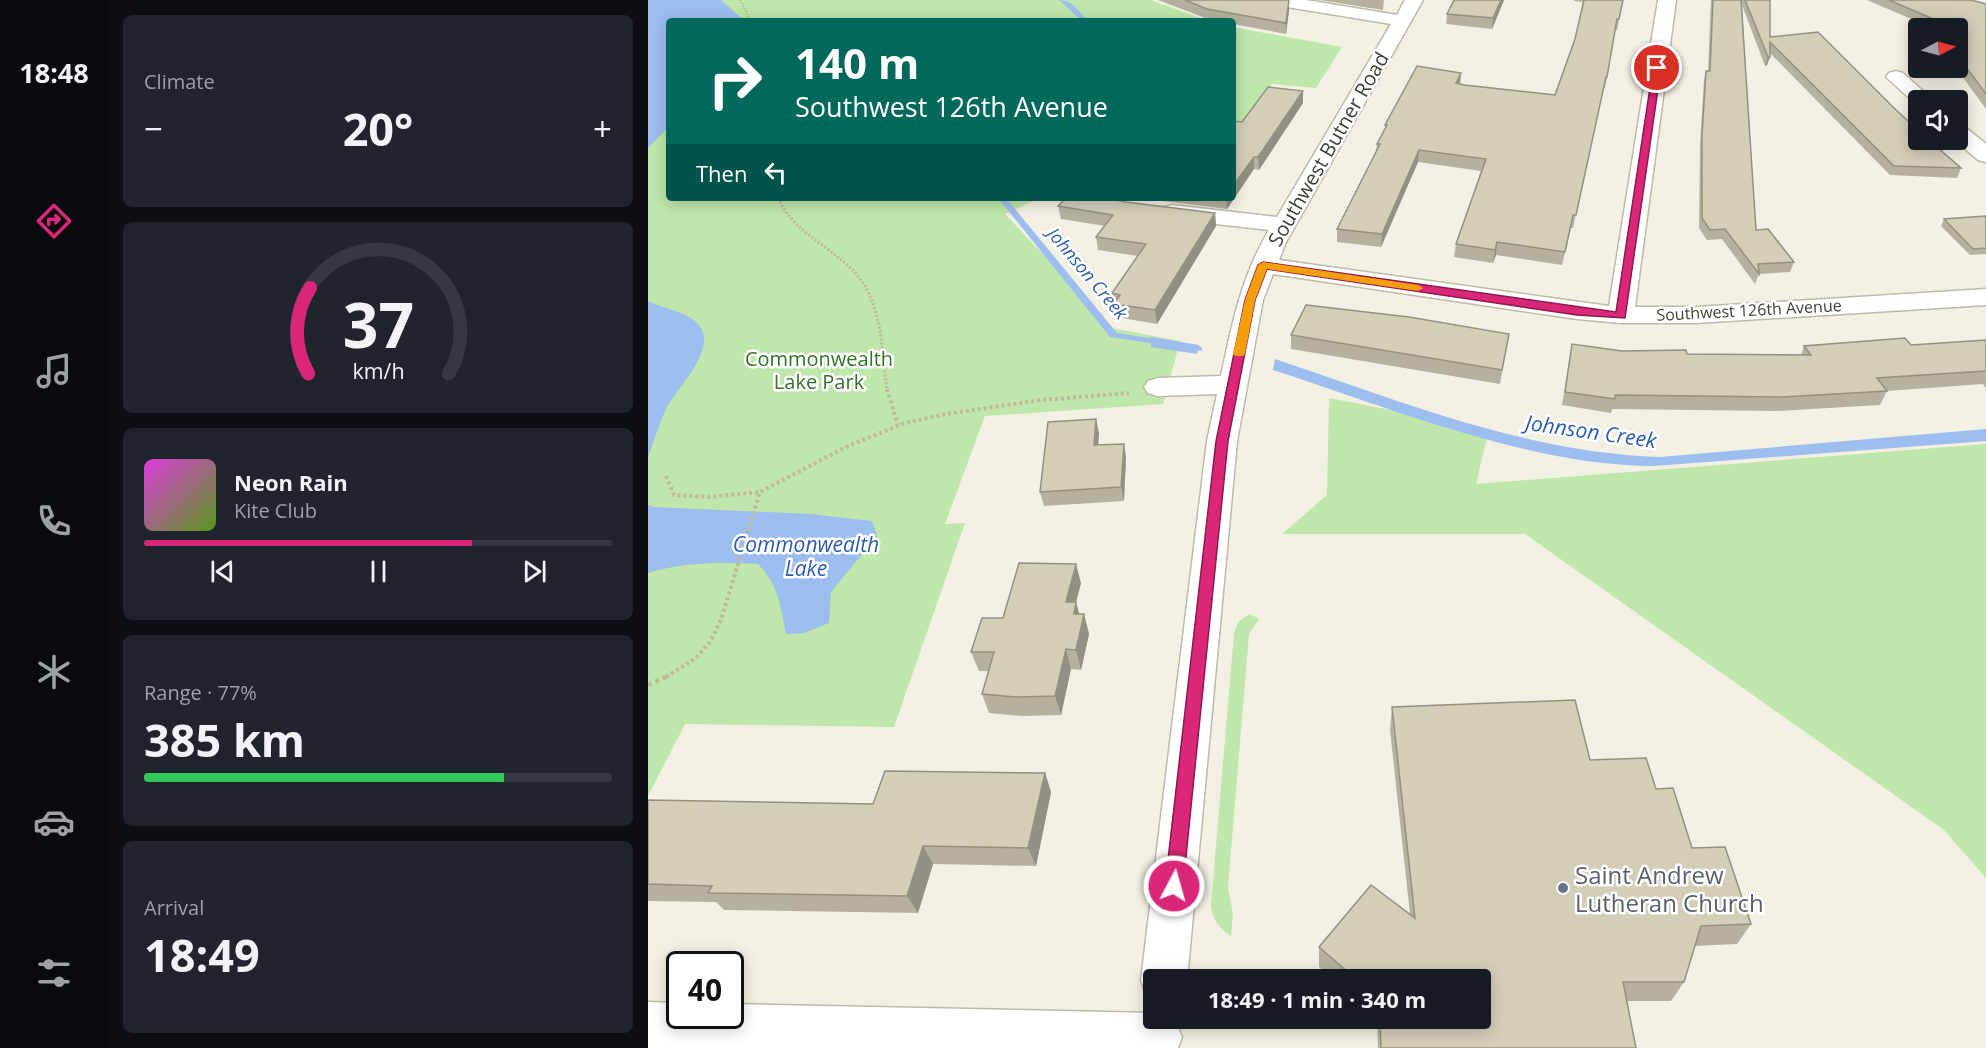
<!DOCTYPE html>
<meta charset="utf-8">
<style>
:root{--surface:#171b24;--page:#20242c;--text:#f1f3f6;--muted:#9ea1a6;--line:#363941;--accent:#db2777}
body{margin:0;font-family:"Open Sans",sans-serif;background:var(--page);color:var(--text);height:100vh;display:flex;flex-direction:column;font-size:22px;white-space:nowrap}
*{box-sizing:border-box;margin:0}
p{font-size:20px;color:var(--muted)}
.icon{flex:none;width:33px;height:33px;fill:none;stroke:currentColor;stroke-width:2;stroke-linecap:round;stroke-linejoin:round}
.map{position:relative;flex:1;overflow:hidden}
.side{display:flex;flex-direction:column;gap:15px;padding:15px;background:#0d0f14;width:540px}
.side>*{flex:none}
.hud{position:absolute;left:18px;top:18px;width:570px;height:183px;border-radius:6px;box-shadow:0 3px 15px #0003;background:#00695c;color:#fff;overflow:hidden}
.needle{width:39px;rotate:84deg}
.buttons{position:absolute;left:1260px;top:18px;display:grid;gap:12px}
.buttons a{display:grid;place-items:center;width:60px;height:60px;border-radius:6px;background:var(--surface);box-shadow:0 3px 15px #0003;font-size:30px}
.speed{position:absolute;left:18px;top:951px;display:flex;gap:12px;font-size:30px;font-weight:700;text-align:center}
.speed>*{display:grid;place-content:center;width:78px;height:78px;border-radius:50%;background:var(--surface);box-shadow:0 3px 15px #0003;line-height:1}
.speed .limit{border:3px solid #111;border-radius:9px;background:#fff;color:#111}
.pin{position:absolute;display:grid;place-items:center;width:51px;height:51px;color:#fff;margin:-26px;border:3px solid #fff;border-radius:50%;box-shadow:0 2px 6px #0007}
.me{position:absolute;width:66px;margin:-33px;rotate:6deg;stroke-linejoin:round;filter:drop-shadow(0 0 4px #0008)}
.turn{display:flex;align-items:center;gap:21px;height:126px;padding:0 30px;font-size:27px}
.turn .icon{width:78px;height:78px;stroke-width:2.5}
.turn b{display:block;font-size:42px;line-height:51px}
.then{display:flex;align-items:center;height:57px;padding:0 30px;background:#0003;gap:12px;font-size:22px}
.big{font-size:45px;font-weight:700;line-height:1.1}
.side .card{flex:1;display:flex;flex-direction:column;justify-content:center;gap:9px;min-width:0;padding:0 21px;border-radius:9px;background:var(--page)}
.side .dial{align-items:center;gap:0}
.dial svg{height:156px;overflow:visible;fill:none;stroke:var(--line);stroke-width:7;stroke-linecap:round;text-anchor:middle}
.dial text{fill:var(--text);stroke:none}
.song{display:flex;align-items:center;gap:18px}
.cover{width:72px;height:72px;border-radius:9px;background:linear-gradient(135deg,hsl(300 70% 55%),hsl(90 70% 35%))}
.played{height:6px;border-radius:3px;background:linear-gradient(90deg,var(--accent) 70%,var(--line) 70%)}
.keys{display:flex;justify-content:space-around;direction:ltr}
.heat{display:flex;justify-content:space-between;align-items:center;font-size:33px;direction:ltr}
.charge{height:9px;border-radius:4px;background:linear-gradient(90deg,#34c759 77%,var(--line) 0)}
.trip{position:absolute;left:495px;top:969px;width:348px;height:60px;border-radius:6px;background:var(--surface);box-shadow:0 3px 15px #0003;font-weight:700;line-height:60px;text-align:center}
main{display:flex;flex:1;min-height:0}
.tab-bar{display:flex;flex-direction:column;width:108px;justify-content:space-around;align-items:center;background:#090b0e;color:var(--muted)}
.tab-bar .icon{width:42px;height:42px}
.tab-bar .selected{color:var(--accent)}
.tab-bar b{font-size:27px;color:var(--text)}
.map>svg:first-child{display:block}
</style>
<main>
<nav class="tab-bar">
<b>18:48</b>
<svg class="icon selected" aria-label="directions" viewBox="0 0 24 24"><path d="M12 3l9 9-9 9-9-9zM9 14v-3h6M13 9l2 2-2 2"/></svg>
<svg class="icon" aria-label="music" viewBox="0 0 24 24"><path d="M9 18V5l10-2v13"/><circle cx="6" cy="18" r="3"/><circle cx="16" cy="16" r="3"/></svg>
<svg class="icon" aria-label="phone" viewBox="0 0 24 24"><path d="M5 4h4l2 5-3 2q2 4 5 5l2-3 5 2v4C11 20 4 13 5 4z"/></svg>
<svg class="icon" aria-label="climate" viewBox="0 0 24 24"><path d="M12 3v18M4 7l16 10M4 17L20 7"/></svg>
<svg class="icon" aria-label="car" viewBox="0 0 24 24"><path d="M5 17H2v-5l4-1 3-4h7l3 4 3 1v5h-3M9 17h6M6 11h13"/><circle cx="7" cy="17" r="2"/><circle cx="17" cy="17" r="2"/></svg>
<svg class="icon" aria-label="filters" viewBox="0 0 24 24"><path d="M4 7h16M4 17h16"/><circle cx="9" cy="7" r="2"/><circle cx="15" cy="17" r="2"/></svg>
</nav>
<section class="side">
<div class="card"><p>Climate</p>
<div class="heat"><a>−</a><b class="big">20°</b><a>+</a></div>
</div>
<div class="card dial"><svg viewBox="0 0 100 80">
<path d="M14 69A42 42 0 1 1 86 69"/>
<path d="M14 69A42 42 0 0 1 15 25" stroke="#db2777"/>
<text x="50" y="56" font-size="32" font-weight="700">37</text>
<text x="50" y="72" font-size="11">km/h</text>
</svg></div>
<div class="card">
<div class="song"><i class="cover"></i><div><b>Neon Rain</b><p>Kite Club</p></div></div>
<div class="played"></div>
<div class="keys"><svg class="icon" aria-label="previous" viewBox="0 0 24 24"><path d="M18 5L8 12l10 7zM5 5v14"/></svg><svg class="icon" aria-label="pause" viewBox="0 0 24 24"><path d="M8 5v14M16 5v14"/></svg><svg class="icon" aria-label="next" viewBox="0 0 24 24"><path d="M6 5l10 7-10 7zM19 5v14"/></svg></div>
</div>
<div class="card"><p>Range · 77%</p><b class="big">385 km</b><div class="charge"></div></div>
<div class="card"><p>Arrival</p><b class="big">18:49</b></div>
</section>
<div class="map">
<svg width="1338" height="1048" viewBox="0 0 1338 1048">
<rect width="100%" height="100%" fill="#f2f0e3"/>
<!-- green -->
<path fill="#bfe6ab" d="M 0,0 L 502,0 L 561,21 L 21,21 L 21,198 L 392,198 L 357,214 L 464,328 L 532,341 L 515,404 L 337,416 L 297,524 L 317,523 L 246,727 L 37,724 L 0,796 Z
M 585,27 L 694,47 L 668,88 L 624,84 L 590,128 L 585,128 Z
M 681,398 L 841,429 L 828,484 L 1338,444 L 1338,878 L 1296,830 L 877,534 L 634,534 L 679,495 Z
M 602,614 L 611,619 L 601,634 L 580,887 L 585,914 L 583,936 C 571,928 564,919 563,905 L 586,633 L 591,621 Z"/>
<!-- water -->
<path fill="#9ebdef" d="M 0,0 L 73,0 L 92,17 L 93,21 L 21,21 L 21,126 L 0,148 Z
M 0,301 C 15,309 44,312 53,328 C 67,353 28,389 18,409 C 11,424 6,441 0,457 Z
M 503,337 L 551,345 L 549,354 L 503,347 Z
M 627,359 C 752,401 879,453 1012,457 L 1338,429 L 1338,441 L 1006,466 C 883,466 742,408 625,370 Z
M 0,505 L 5,507 L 162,514 L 224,521 L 229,536 L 183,592 L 181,623 L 156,633 L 138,634 C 132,605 131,586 110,564 C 73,562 35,562 0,573 Z"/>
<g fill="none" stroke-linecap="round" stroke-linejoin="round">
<!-- stream -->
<path fill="#9ebdef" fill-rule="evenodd" d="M 411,0 C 424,0 429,9 437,18 L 437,21 L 431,21 L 432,19 Z
M 350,198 L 358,198 L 469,333 L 550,346 L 554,347 L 554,351 L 462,337 Z"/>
<!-- minor casing -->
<g stroke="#bdbaa6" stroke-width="3">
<path id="minor" d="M 618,0 L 658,0 L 749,15 L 757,0 L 775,0 L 637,244 L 631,260 L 961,306 L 1010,0 L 1028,0 L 987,307 L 1048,307 L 1338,289 L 1338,305 L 1048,323 L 973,323 L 929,319 L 625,274 L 615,300 L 589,441 L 539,980 L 506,980 L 506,999 L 499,997 L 493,980 L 559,441 L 569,394 L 510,396 L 500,393 L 496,387 L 500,381 L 510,378 L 573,376 C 584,324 593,277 621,230 L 524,219 L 516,217 L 512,212 L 516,207 L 524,205 L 629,217 L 743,24 L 627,5 L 621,4 Z
M 1248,71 L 1255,73 L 1285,100 L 1270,100 L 1270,105 L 1268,104 L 1238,77 L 1241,73 Z
M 1310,125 L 1317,127 L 1338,144 L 1338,162 L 1330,160 L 1307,140 L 1310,140 Z
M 0,1002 L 32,1003 L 32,1016 L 82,1016 L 82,1004 L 506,1013 L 506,1018 L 527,1020 L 534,1037 L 530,1048 L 0,1048 Z"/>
</g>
<!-- path-far3 -->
<path stroke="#beb997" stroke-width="2" stroke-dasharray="1.5 1.5" stroke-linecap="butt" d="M 92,0 L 103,21
M 79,21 L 101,17"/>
<!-- path-far2 -->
<path stroke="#beb997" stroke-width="3" stroke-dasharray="2 2" stroke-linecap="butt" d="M 130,198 C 145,234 189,248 212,279 C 235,309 234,355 239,391"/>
<!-- path-far1 -->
<path stroke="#beb997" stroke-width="4" stroke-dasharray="3 3" stroke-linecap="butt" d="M 239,389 L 250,425
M 18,476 L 26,495 L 60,497 L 112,492
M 18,677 L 48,658 L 62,642 L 73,620 L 112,492 L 200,446 L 257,423 L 298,414 L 393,400 L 481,393"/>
<!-- path -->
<path stroke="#beb997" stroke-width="4.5" stroke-dasharray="4 4" stroke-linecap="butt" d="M 0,685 L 22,675"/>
<!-- minor -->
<use href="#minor" fill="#fff" fill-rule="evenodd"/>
</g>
<!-- wall -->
<path fill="#b5b19e" d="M 510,0 L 641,0 L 641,10 L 638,34 L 585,24 L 585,21 L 569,21 L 560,19 Z
M 672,0 L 736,0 L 735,10 Z
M 856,0 L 844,29 L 798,24 L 799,14 Z
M 926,0 L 975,0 L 969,30 L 967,30 L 957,88 L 955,88 L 925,228 L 923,228 L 914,265 L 848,255 L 845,263 L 806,257 L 808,244 L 833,171 L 770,162 L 733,247 L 689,242 L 689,229 L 728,152 L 729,144 L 737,130 L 737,125 L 812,84 L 907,95 L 927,39 L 935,2 L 926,1 Z
M 1063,0 L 1122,0 L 1122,37 L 1247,109 L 1313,168 L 1309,178 L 1242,175 L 1122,53 L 1119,65 L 1117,66 L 1094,5 L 1108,230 L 1146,262 L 1142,272 L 1111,274 L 1107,284 L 1074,239 L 1059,240 L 1051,228 L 1052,145 L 1056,80 L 1058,71 L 1060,71 Z
M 1219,0 L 1323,0 L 1338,4 L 1338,109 L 1308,68 L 1310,68 L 1310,28 L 1281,28 L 1282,27 Z
M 655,103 L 611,170 L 606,169 L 579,209 L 490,198 L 585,198 L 594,122 Z
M 471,199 L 470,200 L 478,202 L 567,213 L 568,226 L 509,324 L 468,317 L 464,293 L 490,256 L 450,250 L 448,237 L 457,226 L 413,219 L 410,206 Z
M 1338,216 L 1338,254 L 1322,255 L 1293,226 L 1296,219 Z
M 861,334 L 852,384 L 643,349 L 643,335 Z
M 1338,340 L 1338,388 L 1335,384 L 1239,391 L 1232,405 L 1128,411 L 964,409 L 963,413 L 914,405 L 924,344 L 974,351 L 1039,354 L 1153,355 L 1156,346 L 1263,345 Z
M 451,433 L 450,445 L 478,457 L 476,501 L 396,506 L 392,492 Z
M 433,583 L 428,602 L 431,614 L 436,614 L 441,634 L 433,670 L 423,669 L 413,715 L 374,716 L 341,713 L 334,694 L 340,671 L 331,671 L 323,652 L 355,618 Z
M 744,707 L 942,760 L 1008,789 L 1044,848 L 1103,924 L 1089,944 L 1047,946 L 1036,982 L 1023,1001 L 979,1001 L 988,1048 L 730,1048 L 729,1018 L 832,1018 L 832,980 L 686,980 L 671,967 L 671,947 L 762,914 L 742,730 Z
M 397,773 L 403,792 L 388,866 L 285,864 L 270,913 L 76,910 L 68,902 L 0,901 L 0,800 L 225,804 Z"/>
<!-- shaded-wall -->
<path fill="#949081" d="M 641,0 L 641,10 L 638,34 L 638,23 Z
M 853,0 L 856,0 L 844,29 L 845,18 Z
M 1120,57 L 1122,57 L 1119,65 L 1117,66 Z
M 813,73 L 812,85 L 808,83 Z
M 655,91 L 655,103 L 611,170 L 610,157 Z
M 771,150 L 770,162 L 733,247 L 734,234 Z
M 606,157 L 606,169 L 579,209 L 578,198 L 585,198 L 585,186 Z
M 567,213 L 568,226 L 509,324 L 507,310 Z
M 849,242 L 848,255 L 845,263 L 847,250 Z
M 448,419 L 451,433 L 449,459 L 446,445 Z
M 476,444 L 478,457 L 476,501 L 473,487 Z
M 428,564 L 433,583 L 428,602 L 433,621 L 431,633 L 418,602 Z
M 436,614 L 441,634 L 433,670 L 428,650 Z
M 418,649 L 423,669 L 413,715 L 407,696 Z
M 397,773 L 403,792 L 388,866 L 380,848 Z
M 275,846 L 285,864 L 270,913 L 259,896 Z"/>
<!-- building -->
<path fill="#d3ceb8" stroke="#949081" stroke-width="1.5" d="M 537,0 L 641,0 L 638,23 L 559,9 Z
M 806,0 L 853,0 L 845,18 L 799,14 Z
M 936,0 L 975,0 L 971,19 L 969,19 L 959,77 L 958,77 L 928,215 L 925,215 L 917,252 L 849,242 L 847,250 L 808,244 L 838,159 L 771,150 L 734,234 L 689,229 L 732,144 L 729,144 L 739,125 L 737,125 L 769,66 L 813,73 L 808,83 L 816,85 L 907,95 L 927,39 Z
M 1065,0 L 1093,0 L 1108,230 L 1120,229 L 1146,262 L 1110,264 L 1111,274 L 1077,229 L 1062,230 L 1054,218 L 1054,135 L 1058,71 L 1062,71 Z
M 1097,0 L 1122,0 L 1122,37 L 1170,32 L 1247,109 L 1270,130 L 1270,140 L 1281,140 L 1313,168 L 1246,166 L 1122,42 L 1122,57 L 1120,57 Z
M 1241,0 L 1323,0 L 1338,4 L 1338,94 L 1310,56 L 1310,28 L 1289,28 L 1284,21 L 1290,21 Z
M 620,87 L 655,91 L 610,157 L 606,157 L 585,186 L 585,121 L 594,122 Z
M 418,198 L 467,198 L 468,200 L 478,202 L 567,213 L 507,310 L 466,304 L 472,295 L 464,293 L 498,244 L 448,237 L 465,215 L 410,206 Z
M 1338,216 L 1338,248 L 1325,249 L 1296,219 Z
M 658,305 L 761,317 L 861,334 L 854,370 L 643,335 Z
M 1257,338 L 1263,345 L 1338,340 L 1338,371 L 1229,378 L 1239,391 L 1134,397 L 967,395 L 967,399 L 917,392 L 924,344 L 974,351 L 1038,350 L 1039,354 L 1163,355 L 1156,346 Z
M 448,419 L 446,445 L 476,444 L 473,487 L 392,492 L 400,422 Z
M 371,563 L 428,564 L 418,602 L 428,602 L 426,614 L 436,614 L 428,650 L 418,649 L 407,696 L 367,697 L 334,694 L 346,652 L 323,652 L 334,618 L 355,618 Z
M 927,700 L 942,760 L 998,758 L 1008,789 L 1025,788 L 1044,848 L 1077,847 L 1103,924 L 1053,926 L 1036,982 L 975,982 L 988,1048 L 733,1048 L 732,1018 L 832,1018 L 832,980 L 709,980 L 671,947 L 723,885 L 767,918 L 744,707 Z
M 237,771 L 397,773 L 380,848 L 275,846 L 259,896 L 60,893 L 64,886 L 0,884 L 0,800 L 225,804 Z"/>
<!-- route -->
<path fill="#db2777" stroke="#8e194d" stroke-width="1.5" d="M 1009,65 L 1013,68 L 977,318 L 929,315 L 619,269 L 607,300 L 580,441 L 535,886 L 532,893 L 526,895 L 519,893 L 517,886 L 568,441 L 597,300 L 610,265 L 615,262 L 968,312 L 1005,68 Z"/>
<!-- slow -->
<path fill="#f59e0b" d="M 615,262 L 770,285 L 775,288 L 770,291 L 619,269 L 607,300 L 597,354 L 595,356 L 587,356 L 585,354 L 597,300 L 610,265 Z"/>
<!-- markers -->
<circle fill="#6b7280" stroke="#fff" stroke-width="2" cx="915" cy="888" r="6"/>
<g text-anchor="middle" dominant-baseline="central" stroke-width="5" stroke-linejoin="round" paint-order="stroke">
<!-- far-street labels -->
<g font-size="16" fill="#434033" stroke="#fff">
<text transform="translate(1101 310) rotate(-3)">Southwest 126th Avenue</text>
</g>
<!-- far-water labels -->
<g font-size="18" font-style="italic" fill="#2d5cae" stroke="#fff">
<text transform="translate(440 273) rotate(50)">Johnson Creek</text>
</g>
<!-- street labels -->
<g font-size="20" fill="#434033" stroke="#fff">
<text transform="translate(680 149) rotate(-60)">Southwest Butner Road</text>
</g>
<!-- park labels -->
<g font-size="20" fill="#347427" stroke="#fff">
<text x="171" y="358">Commonwealth<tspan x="171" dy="23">Lake Park</tspan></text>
</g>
<!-- water labels -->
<g font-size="21" font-style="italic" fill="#2d5cae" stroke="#fff">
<text transform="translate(943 431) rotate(8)">Johnson Creek</text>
<text x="158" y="544">Commonwealth<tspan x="158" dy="24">Lake</tspan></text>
</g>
<!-- near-worship labels -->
<g font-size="24" fill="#5b616d" stroke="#fff" text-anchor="start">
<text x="927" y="874">Saint Andrew<tspan x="927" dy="28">Lutheran Church</tspan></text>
</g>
</g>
</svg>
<div class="buttons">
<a><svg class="needle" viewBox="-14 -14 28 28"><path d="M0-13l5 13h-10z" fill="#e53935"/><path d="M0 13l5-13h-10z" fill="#9ea1a6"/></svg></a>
<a><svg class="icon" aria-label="sound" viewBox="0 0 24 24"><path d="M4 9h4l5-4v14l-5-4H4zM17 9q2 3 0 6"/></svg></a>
</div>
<div class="speed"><div class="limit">40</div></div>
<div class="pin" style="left:1009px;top:68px;background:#d93025"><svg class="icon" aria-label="arrive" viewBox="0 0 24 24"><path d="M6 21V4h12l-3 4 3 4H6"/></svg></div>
<svg class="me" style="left:526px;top:886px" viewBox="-20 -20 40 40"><circle r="17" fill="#db2777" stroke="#fff" stroke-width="3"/><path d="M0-11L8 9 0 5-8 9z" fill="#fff"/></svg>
<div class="trip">18:49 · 1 min · 340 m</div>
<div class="hud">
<div class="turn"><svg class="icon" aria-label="right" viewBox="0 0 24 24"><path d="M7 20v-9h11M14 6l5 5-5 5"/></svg><div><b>140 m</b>Southwest 126th Avenue</div></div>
<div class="then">Then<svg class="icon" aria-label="left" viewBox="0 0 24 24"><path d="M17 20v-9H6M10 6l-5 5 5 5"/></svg></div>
</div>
</div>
</main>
